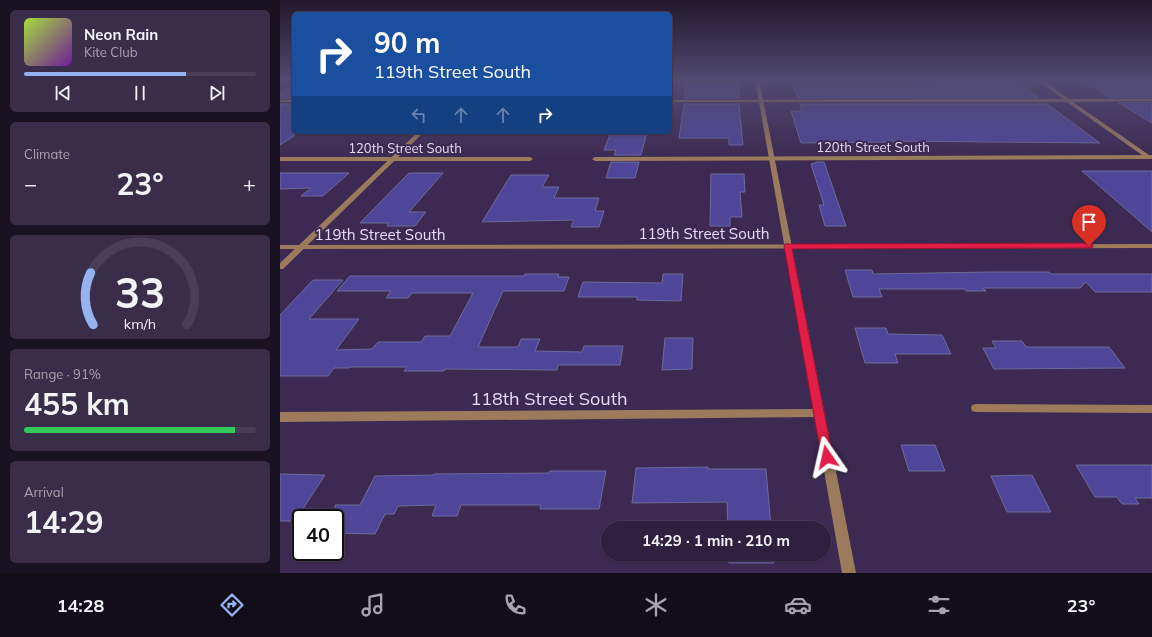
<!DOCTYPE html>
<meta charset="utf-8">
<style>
:root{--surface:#2e203e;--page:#3a2d49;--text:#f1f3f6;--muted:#a7a3b0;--line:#493e58;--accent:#95b2f1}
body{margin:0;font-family:Mulish,sans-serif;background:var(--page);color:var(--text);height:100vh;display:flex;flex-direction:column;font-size:15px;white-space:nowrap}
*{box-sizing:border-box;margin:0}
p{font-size:13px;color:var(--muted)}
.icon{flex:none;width:22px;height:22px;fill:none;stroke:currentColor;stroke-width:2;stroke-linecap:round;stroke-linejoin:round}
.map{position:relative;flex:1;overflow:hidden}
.side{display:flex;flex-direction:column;gap:10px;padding:10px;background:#191222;width:280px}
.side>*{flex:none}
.banner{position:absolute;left:12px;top:12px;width:380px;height:122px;border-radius:6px;box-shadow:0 1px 3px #0004,0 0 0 1px var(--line);background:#1a4fa0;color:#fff;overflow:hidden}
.speed{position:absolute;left:12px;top:509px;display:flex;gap:8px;font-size:20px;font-weight:700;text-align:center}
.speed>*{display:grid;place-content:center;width:52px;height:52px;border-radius:50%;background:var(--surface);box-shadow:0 1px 3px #0004,0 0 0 1px var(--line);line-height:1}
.speed .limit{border:2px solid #111;border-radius:6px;background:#fff;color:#111}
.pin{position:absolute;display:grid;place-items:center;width:34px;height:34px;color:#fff;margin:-41px -17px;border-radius:50% 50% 50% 0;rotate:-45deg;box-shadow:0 0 4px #0007}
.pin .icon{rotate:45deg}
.me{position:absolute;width:44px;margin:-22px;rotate:349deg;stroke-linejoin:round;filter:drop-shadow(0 0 3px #0008)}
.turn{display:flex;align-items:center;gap:14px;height:84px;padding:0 16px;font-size:18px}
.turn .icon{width:52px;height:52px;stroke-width:2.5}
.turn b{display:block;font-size:28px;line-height:34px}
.lanes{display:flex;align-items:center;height:38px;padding:0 16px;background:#0003;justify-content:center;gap:20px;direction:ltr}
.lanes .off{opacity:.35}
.big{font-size:30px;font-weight:700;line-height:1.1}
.side .card{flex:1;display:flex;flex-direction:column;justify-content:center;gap:6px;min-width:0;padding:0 14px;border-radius:6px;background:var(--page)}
.side .dial{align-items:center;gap:0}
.dial svg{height:104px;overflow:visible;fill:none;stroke:var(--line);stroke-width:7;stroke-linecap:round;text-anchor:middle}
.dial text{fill:var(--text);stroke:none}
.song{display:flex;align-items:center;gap:12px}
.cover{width:48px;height:48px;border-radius:6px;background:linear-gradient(135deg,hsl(80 70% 55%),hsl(280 70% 35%))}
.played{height:4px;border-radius:2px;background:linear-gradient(90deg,var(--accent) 70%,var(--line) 70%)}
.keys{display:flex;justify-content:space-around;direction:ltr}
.heat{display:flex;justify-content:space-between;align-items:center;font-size:22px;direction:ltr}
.charge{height:6px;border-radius:3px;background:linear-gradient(90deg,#34c759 91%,var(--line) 0)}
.trip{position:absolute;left:321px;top:521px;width:230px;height:40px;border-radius:20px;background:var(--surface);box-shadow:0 1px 3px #0004,0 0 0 1px var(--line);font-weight:700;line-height:40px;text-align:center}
.dock{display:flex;height:64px;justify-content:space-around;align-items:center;background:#120d19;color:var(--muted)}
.dock .icon{width:28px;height:28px}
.dock .selected{color:var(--accent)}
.dock b{font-size:18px;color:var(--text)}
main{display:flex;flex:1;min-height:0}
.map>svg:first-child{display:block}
</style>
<main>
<section class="side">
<div class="card">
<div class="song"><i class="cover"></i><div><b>Neon Rain</b><p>Kite Club</p></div></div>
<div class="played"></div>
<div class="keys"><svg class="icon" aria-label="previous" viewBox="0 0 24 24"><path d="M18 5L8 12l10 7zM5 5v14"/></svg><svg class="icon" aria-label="pause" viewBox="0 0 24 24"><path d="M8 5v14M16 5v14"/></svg><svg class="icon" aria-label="next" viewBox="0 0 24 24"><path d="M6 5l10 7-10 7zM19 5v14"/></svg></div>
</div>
<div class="card"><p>Climate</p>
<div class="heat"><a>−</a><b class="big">23°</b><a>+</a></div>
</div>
<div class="card dial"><svg viewBox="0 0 100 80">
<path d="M14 69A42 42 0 1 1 86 69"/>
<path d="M14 69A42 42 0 0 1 12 29" stroke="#95b2f1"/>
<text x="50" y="56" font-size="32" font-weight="700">33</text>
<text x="50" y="72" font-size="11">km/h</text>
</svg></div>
<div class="card"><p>Range · 91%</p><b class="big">455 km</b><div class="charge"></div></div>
<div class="card"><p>Arrival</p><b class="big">14:29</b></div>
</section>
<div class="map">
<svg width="872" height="573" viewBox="0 0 872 573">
<rect width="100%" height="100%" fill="#3d2a52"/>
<!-- building -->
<path fill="#4f4699" stroke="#6c6b99" d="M 657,80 L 736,80 L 759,98 L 518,98 L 514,86 L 633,86 L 631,84 L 661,84 Z
M 806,82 L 872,82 L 872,98 L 830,98 Z
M 406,84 L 458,84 L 459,98 L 404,98 Z
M 14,85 L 14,98 L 0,98 L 0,93 Z
M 872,102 L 872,123 L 839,103 Z
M 0,104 L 14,104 L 14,136 L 0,145 Z
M 404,104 L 459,104 L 463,145 L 449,145 L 449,138 L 399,138 Z
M 520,104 L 767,104 L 820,143 L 608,141 L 609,142 L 521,143 L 511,111 L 522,111 Z
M 331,132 L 367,132 L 361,155 L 334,155 L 336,150 L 324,150 Z
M 331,162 L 359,162 L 355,178 L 326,178 Z
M 538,162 L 544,162 L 566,226 L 545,226 L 539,205 L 544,205 L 531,164 Z
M 802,171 L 872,171 L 872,232 Z
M 0,173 L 69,173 L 43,196 L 21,196 L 31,188 L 0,189 Z
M 129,173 L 163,173 L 129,212 L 146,212 L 135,226 L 107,226 L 109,223 L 80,223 Z
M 431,174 L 464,174 L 465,192 L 460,192 L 462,217 L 450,217 L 450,226 L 430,226 Z
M 231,175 L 269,175 L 262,187 L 279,187 L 274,198 L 319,198 L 315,211 L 324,211 L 319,227 L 291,227 L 294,220 L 202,222 Z
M 565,270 L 592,270 L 593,274 L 711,272 L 769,272 L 771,274 L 872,274 L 872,292 L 815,292 L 806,282 L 800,288 L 703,288 L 706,291 L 686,291 L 685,289 L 599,289 L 602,297 L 573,297 Z
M 245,274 L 279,274 L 278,277 L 289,277 L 284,291 L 223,291 L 198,347 L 238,347 L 241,339 L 260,339 L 255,351 L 302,352 L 304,346 L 343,346 L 340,365 L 278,365 L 277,370 L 165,369 L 164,371 L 124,371 L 127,367 L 70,367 L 69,368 L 54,368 L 48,376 L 0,376 L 0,315 L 33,280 L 63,280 L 29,319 L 79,319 L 56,350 L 92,349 L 98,342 L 141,342 L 145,336 L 170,336 L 193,293 L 132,293 L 128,298 L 106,298 L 111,291 L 57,291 L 70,276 L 244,276 Z
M 383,274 L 403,274 L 401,301 L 357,300 L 357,297 L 298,297 L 303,282 L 382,283 Z
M 575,328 L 606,328 L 608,334 L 662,335 L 671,354 L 615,354 L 618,363 L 585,363 Z
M 385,338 L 413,338 L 412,369 L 382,370 Z
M 712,341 L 742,341 L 746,347 L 829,347 L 845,368 L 714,369 L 703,348 L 716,348 Z
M 621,445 L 655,445 L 665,471 L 629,471 Z
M 796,465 L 872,465 L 872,498 L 855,498 L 859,504 L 842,504 L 837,497 L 815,497 Z
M 428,467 L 428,469 L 486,469 L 491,528 L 448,528 L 447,502 L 352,503 L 356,468 Z
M 270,471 L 326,471 L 319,509 L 260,509 L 261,505 L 181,505 L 177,516 L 152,516 L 156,505 L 118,506 L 114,514 L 105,514 L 95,534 L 55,533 L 55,505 L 80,505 L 95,476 L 153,475 L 154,474 L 269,473 Z
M 0,474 L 45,475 L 15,521 L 0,521 Z
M 752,475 L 771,512 L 727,512 L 711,476 Z
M 448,554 L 493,554 L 494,563 L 449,563 Z"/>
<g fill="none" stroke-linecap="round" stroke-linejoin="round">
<!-- minor -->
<path fill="#9b7b5c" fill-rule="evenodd" d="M 756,79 L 761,79 L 789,99 L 872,99 L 872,101 L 793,102 L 869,155 L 872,155 L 872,159 L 315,161 L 312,159 L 315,157 L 862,155 L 787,102 L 390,102 L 390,100 L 783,99 Z
M 0,157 L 250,157 L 253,159 L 250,161 L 0,161 Z
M 872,244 L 872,248 L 0,249 L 0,245 Z
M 696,404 L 872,405 L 872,413 L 696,412 L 692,411 L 691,408 L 692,405 Z
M 539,409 L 543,410 L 544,413 L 543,416 L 539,417 L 0,422 L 0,412 Z"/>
<!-- tertiary -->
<path fill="#9b7b5c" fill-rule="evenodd" d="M 475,79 L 479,79 L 576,573 L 562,573 Z
M 0,100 L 14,100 L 14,102 L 0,102 Z
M 138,132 L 144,132 L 3,269 L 0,269 L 0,263 Z"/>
</g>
<!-- sky -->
<linearGradient id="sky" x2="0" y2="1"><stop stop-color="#22172d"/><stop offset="0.5" stop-color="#514a71"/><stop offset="1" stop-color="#514a71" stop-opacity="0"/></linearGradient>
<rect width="872" height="159" fill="url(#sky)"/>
<!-- route -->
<path fill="#e11d48" stroke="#92132f" d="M 809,243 L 812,244 L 813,246 L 812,248 L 512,249 L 553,457 L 551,461 L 547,463 L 542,461 L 504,246 L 505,244 Z"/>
<g text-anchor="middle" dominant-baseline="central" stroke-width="4" stroke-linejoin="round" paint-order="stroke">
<!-- far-street labels -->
<g font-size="13" fill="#e6dcf5" stroke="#3d2a52">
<text x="593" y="147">120th Street South</text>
<text x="125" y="148">120th Street South</text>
</g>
<!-- street labels -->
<g font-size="15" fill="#e6dcf5" stroke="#3d2a52">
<text x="424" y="233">119th Street South</text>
<text x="100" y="234">119th Street South</text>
</g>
<!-- near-street labels -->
<g font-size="18" fill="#e6dcf5" stroke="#3d2a52">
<text x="269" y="398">118th Street South</text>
</g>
</g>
</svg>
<div class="speed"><div class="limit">40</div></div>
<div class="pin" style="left:809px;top:246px;background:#d93025"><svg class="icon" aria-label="arrive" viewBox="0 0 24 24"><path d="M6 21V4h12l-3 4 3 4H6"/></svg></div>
<svg class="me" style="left:547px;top:457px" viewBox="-20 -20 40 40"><path d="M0-17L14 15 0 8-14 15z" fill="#e11d48" stroke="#fff" stroke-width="4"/></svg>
<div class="trip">14:29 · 1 min · 210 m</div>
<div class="banner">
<div class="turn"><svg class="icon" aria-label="right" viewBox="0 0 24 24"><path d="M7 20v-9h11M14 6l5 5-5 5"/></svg><div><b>90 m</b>119th Street South</div></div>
<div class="lanes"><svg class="icon off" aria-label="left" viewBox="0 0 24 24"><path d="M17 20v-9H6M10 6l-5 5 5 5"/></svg><svg class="icon off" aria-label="ahead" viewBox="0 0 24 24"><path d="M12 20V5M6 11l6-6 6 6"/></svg><svg class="icon off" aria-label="ahead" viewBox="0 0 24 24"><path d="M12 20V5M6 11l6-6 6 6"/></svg><svg class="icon" aria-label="right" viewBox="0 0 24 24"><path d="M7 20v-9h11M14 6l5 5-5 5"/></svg></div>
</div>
</div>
</main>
<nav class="dock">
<b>14:28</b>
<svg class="icon selected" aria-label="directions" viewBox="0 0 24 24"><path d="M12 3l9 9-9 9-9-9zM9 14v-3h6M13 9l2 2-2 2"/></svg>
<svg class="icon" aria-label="music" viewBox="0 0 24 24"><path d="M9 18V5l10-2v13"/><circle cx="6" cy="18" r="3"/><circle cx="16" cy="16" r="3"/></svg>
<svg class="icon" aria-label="phone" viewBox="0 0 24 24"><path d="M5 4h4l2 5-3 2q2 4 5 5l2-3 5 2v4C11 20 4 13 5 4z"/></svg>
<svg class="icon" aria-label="climate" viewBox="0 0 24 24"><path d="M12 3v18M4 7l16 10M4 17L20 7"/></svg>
<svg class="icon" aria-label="car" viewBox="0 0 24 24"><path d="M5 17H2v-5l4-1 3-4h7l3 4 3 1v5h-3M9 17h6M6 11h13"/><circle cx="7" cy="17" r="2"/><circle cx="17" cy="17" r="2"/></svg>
<svg class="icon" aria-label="filters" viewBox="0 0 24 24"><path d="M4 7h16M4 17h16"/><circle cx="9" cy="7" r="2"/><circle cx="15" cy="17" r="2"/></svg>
<b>23°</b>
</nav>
